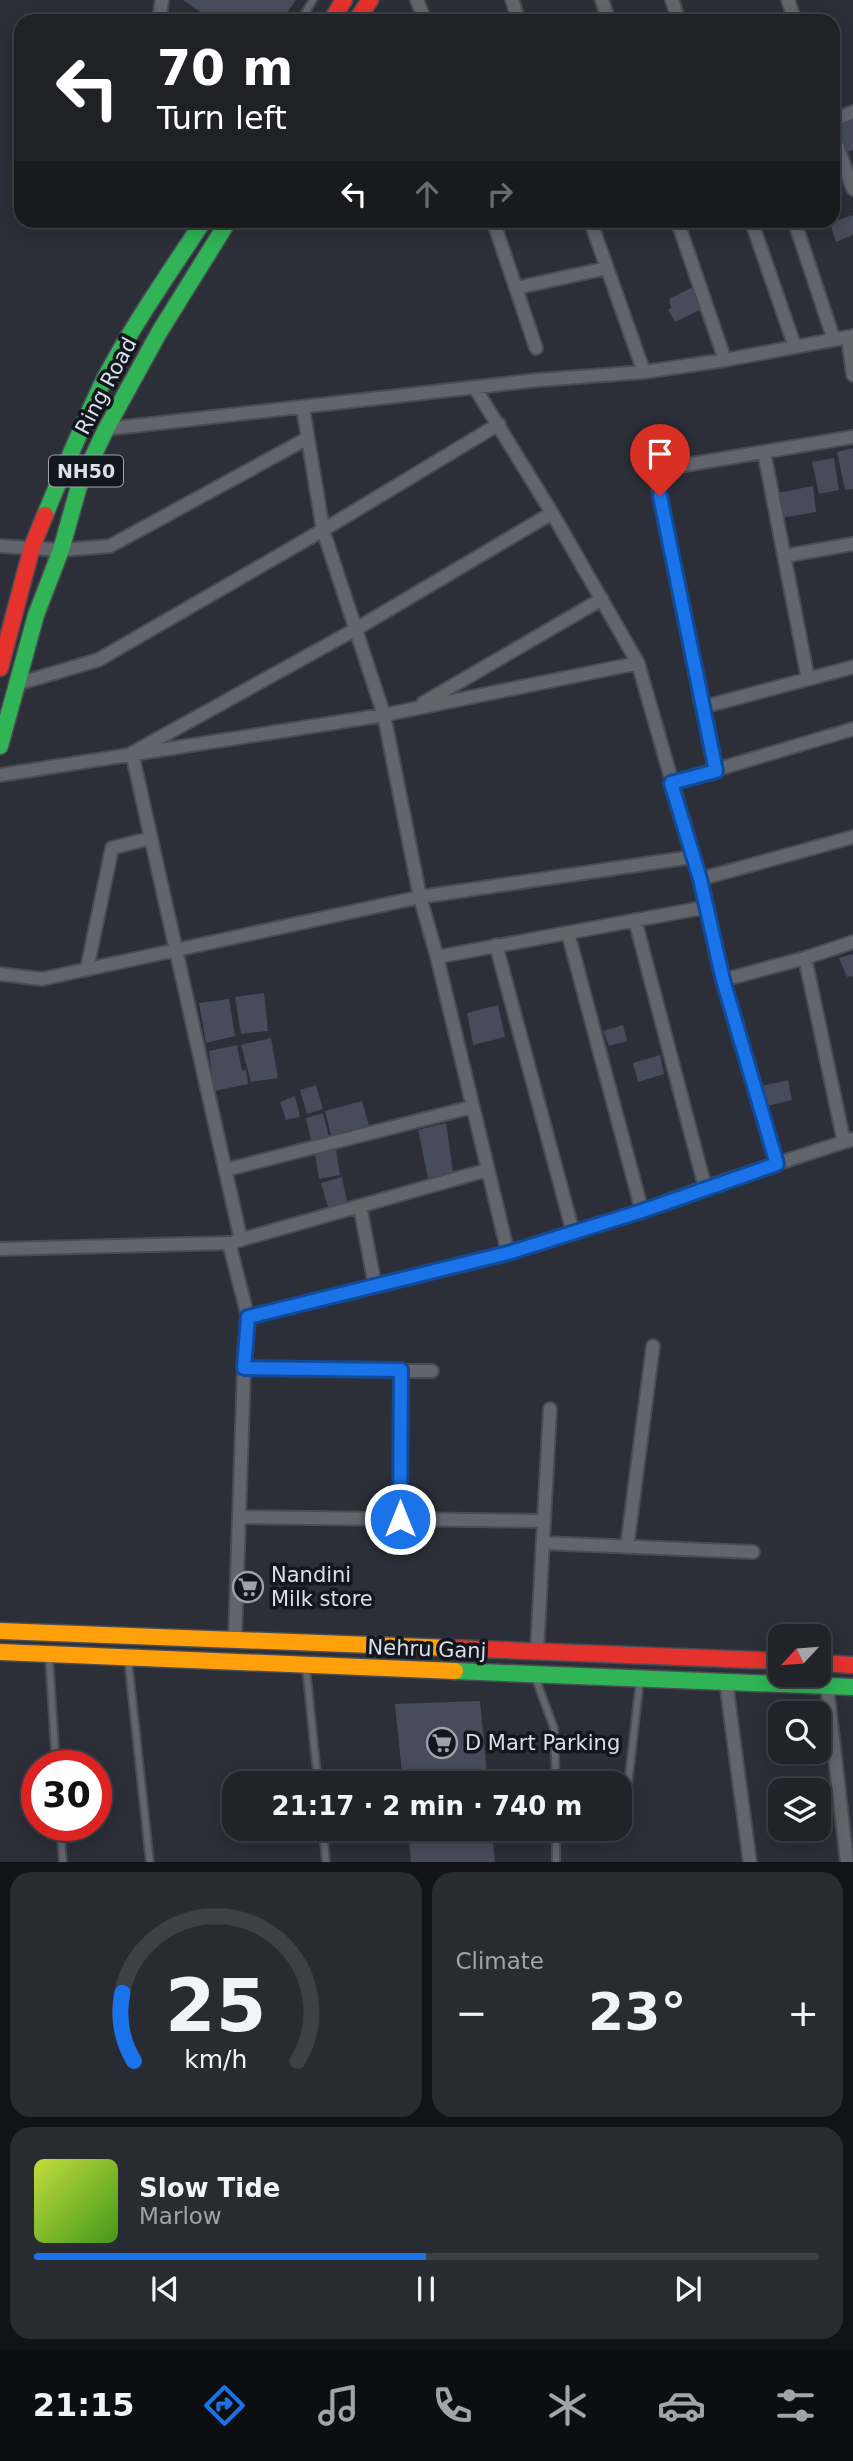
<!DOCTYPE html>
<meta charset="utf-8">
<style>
:root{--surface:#21232a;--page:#292b32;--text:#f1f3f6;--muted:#a2a4a8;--line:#3e4047;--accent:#1a73e8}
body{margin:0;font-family:"DejaVu Sans",sans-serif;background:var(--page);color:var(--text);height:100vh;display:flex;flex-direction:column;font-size:26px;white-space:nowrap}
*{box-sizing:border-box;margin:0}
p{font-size:23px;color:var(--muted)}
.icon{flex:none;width:38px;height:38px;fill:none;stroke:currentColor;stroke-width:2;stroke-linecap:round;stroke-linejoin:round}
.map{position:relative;height:1862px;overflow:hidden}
.details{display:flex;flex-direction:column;gap:10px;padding:10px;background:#121317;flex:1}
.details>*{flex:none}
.top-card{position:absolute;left:14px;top:14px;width:826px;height:214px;border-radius:21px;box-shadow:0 4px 18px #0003,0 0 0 2px var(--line);background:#202124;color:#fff;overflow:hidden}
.needle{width:46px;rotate:244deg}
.tools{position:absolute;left:768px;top:1624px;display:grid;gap:14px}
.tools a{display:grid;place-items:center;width:63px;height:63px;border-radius:14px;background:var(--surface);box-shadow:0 4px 18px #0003,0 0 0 2px var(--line);font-size:35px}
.speed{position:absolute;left:21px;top:1750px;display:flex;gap:14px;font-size:35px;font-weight:700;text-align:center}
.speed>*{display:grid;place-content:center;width:91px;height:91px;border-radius:50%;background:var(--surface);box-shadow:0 4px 18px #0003,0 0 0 2px var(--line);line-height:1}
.speed .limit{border:10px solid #d22;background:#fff;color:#111}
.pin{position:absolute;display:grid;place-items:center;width:60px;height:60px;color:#fff;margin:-72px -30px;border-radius:50% 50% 50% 0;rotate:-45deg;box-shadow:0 0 7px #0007}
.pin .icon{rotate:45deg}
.me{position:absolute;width:77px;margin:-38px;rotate:0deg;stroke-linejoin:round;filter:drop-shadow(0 0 5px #0008)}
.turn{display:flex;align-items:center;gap:24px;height:147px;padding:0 28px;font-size:32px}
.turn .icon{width:91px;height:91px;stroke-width:2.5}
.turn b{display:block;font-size:49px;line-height:60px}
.lanes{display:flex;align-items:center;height:66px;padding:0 28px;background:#0003;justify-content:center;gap:35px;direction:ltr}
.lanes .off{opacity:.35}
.big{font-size:52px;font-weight:700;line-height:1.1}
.details .tile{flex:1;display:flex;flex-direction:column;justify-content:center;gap:10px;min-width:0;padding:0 24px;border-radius:21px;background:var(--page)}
.details .dial{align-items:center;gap:0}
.dial svg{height:182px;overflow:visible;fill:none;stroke:var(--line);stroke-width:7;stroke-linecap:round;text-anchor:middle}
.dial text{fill:var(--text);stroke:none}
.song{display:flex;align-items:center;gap:21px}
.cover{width:84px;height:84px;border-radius:10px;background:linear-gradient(135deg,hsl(70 70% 55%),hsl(100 70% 35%))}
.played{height:7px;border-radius:4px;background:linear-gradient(90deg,var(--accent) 50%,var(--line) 50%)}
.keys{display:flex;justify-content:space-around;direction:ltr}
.heat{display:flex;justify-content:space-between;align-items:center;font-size:38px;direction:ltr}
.details .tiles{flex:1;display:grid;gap:10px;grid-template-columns:1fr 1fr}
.tile:last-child{grid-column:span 2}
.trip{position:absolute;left:222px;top:1771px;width:410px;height:70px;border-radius:21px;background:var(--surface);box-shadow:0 4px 18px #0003,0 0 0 2px var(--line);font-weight:700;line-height:70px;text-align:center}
.tabs{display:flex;height:112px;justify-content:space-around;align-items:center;background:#0d0e11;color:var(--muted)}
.tabs .icon{width:49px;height:49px}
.tabs .active{color:var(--accent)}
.tabs b{font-size:32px;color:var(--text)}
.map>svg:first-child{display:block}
</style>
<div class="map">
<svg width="853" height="1863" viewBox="0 0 853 1863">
<rect width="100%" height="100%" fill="#2c2f38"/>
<!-- building -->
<path fill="#464c5a" d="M 183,0 L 296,0 L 281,21 L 213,21 Z
M 853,119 L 853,150 L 844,153 L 839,141 L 842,140 L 838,125 Z
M 853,215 L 853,235 L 836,242 L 830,223 Z
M 695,286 L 702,309 L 675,322 L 668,310 L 671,308 L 669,299 Z
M 853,448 L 853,489 L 845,490 L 837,452 Z
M 834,458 L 839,490 L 819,494 L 812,462 Z
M 813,486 L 816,512 L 781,518 L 777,493 Z
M 853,954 L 853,976 L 847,977 L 839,958 Z
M 264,993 L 268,1031 L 241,1034 L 235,997 Z
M 229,999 L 235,1036 L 206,1043 L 199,1003 Z
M 498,1005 L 505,1037 L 473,1045 L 467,1013 Z
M 623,1025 L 627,1041 L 609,1046 L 603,1031 Z
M 271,1038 L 278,1078 L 251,1082 L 241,1045 Z
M 237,1045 L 242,1070 L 246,1070 L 248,1084 L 214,1091 L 209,1051 Z
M 660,1055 L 664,1074 L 638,1082 L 633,1063 Z
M 788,1080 L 792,1100 L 767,1106 L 762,1086 Z
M 316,1085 L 323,1109 L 307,1114 L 300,1090 Z
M 295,1096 L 300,1117 L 286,1120 L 280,1102 Z
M 362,1101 L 369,1125 L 331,1135 L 325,1111 Z
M 323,1113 L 329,1137 L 311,1140 L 306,1118 Z
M 446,1123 L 453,1172 L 428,1178 L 418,1130 Z
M 336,1149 L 340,1175 L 319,1179 L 315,1154 Z
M 342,1177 L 347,1202 L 328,1207 L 321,1183 Z
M 480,1701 L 488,1783 L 403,1783 L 395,1704 Z
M 408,1829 L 492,1829 L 495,1863 L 411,1863 Z"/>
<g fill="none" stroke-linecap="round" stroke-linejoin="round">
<!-- lane casing -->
<g stroke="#494c54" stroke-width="10">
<path id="lane" d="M 300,21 L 313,0
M 49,1656 L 56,1766
M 128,1659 L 150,1863
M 306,1667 L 318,1783
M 535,1677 L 554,1728 L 556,1783
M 620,1816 L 625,1811 L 640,1680
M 60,1825 L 63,1863
M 323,1829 L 326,1863
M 556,1829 L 556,1863"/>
</g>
<!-- street casing -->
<g stroke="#494c54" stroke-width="16">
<path id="street" d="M 417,0 L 425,21
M 512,0 L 519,21
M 602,0 L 609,21
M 672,0 L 679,21
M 788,0 L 795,21
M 159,21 L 162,0
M 833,120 L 853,112
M 833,134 L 853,189
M 493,220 L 536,348
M 590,220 L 644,372
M 677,220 L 725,360
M 751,220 L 795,347
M 794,220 L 834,340
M 516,288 L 607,268
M 848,337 L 853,375
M 475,388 L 552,513 L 638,663 L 700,879 L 723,980 L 777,1165
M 303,408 L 323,530 L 384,715 L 420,897 L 437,957 L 508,1253
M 106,429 L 538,380 L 644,372 L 725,360 L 853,336
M 764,452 L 808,679
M 552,513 L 356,629 L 132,753 L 176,950 L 420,897 L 692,857
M 0,546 L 61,550 L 110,546 L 308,438
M 784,556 L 853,544
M 17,684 L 98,660 L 323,530 L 499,424
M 423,703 L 602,599
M 703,707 L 853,667
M 716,771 L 655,470 L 853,437
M 0,775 L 384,715 L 638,663
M 671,783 L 853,729
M 700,879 L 853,837
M 635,920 L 705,1187
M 568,933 L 642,1211
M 496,945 L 573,1232
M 437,957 L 707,907
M 805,958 L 844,1142
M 87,969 L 112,848 L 151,838
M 0,974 L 42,979 L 176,950 L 241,1240
M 723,980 L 805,958 L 853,942
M 225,1170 L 472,1107
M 360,1206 L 375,1286
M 236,1241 L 487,1170
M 0,1249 L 229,1243 L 248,1317 L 508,1253 L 642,1211 L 705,1187 L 853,1139
M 244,1368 L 248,1317
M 239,1517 L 544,1521
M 400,1519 L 401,1370
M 543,1543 L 753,1552
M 627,1547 L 653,1346
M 235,1639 L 244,1368 L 432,1371
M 537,1651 L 550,1409
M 726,1682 L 750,1863
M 827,1686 L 847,1863"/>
</g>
<!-- fast casing -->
<g stroke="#494c54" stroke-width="19">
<path id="fast" d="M 45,515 C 64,469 83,423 105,378 C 134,323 170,272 204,220
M 0,746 L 36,615 L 61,550 L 79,486 L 106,429 L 160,331 L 229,220
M 455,1671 L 853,1687"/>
</g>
<!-- slow casing -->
<g stroke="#494c54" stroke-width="19">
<path id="slow" d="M 0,1631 L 451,1648
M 0,1652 L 455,1671"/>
</g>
<!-- jam casing -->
<g stroke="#494c54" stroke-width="19">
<path id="jam" d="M 331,21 L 344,0
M 356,21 L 370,0
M 0,668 L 32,547 L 45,515
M 451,1648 L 780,1661
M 819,1663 L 853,1665"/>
</g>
<!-- lane -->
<use href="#lane" stroke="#62656c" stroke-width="6"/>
<!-- street -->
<use href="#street" stroke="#62656c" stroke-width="12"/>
<!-- fast -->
<use href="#fast" stroke="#30b455" stroke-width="16"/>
<!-- slow -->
<use href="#slow" stroke="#ff9f0a" stroke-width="16"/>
<!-- jam -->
<use href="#jam" stroke="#e5322d" stroke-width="16"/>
</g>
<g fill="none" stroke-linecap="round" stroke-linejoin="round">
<!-- route casing -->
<g stroke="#114b97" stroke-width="18">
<path id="route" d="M 400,1519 L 401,1370 L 244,1368 L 248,1317 L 508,1253 L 642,1211 L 777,1164 L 723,980 L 700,879 L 671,783 L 716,771 L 660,496"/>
</g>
<!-- route -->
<use href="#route" stroke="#1a73e8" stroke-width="12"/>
</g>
<!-- icons -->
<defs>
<g id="supermarket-ring" transform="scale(1.575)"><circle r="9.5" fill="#12161d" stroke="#9ea1ac" stroke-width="1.5"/><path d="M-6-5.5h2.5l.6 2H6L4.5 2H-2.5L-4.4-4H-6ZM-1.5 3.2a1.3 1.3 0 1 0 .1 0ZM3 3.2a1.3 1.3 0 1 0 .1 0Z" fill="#9ea1ac"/></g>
</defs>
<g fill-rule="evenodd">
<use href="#supermarket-ring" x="248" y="1587"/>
<use href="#supermarket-ring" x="442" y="1743"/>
</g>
<g text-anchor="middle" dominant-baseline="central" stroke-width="7" stroke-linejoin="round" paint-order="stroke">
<!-- shield labels -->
<rect fill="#12161d" stroke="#9fa3ad" stroke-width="2" x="49" y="455.5" width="74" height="31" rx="5"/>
<g font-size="19" font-weight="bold" fill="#dbdfeb">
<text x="86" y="471">NH50</text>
</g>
<!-- street labels -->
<g font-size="21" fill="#dbdfeb" stroke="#12161d">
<text transform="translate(106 386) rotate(-62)">Ring Road</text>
<text transform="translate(427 1649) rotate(2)">Nehru Ganj</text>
</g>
<!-- poi labels -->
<g font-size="21" fill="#dbdfeb" stroke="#12161d" text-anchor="start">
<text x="271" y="1575">Nandini<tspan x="271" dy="24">Milk store</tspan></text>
<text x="465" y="1743">D Mart Parking</text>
</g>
</g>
</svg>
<div class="tools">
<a><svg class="needle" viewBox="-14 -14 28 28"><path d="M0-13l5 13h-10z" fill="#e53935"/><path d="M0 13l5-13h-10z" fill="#a2a4a8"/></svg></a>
<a><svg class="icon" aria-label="search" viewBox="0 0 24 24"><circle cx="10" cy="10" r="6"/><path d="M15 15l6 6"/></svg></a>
<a><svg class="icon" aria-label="layers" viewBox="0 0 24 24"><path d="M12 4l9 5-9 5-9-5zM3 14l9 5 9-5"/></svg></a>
</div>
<div class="speed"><div class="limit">30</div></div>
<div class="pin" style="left:660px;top:496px;background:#d93025"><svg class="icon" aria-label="arrive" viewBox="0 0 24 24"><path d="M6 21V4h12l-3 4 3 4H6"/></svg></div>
<svg class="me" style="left:400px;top:1519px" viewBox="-20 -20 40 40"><circle r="17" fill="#1a73e8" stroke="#fff" stroke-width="3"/><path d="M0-11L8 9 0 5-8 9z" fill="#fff"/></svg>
<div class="trip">21:17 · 2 min · 740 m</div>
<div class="top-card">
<div class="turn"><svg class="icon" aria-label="left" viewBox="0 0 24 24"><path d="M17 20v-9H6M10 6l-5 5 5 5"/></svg><div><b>70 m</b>Turn left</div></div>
<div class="lanes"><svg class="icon" aria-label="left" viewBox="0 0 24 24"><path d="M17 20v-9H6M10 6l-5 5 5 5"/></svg><svg class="icon off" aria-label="ahead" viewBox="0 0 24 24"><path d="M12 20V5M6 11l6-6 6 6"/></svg><svg class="icon off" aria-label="right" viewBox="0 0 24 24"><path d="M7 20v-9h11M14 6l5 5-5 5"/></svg></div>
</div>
</div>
<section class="details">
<div class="tiles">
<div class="tile dial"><svg viewBox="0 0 100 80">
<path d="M14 69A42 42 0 1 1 86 69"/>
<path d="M14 69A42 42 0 0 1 9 39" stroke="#1a73e8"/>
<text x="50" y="56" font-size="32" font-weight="700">25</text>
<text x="50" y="72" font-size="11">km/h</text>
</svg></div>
<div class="tile"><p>Climate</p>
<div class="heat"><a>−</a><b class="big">23°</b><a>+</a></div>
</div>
<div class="tile">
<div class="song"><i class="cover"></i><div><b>Slow Tide</b><p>Marlow</p></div></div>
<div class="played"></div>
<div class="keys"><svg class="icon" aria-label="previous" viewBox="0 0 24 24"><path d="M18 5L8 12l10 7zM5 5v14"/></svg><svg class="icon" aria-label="pause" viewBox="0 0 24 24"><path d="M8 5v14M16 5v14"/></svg><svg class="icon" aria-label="next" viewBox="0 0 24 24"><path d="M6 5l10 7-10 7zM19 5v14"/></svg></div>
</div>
</div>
</section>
<nav class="tabs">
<b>21:15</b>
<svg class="icon active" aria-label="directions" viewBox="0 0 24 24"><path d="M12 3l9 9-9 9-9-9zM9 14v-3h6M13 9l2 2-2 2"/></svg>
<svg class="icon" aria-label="music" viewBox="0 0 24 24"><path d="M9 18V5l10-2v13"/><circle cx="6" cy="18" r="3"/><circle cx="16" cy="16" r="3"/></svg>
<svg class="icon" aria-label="phone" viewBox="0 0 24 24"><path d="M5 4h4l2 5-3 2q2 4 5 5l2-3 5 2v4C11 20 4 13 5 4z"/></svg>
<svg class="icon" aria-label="climate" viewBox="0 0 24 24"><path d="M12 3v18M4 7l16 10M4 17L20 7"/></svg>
<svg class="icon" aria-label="car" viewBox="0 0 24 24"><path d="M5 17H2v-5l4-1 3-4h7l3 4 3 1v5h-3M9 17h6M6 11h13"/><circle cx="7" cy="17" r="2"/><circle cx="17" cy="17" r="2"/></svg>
<svg class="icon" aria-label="filters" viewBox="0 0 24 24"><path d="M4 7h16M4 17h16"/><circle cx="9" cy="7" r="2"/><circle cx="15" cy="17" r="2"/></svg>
</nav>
